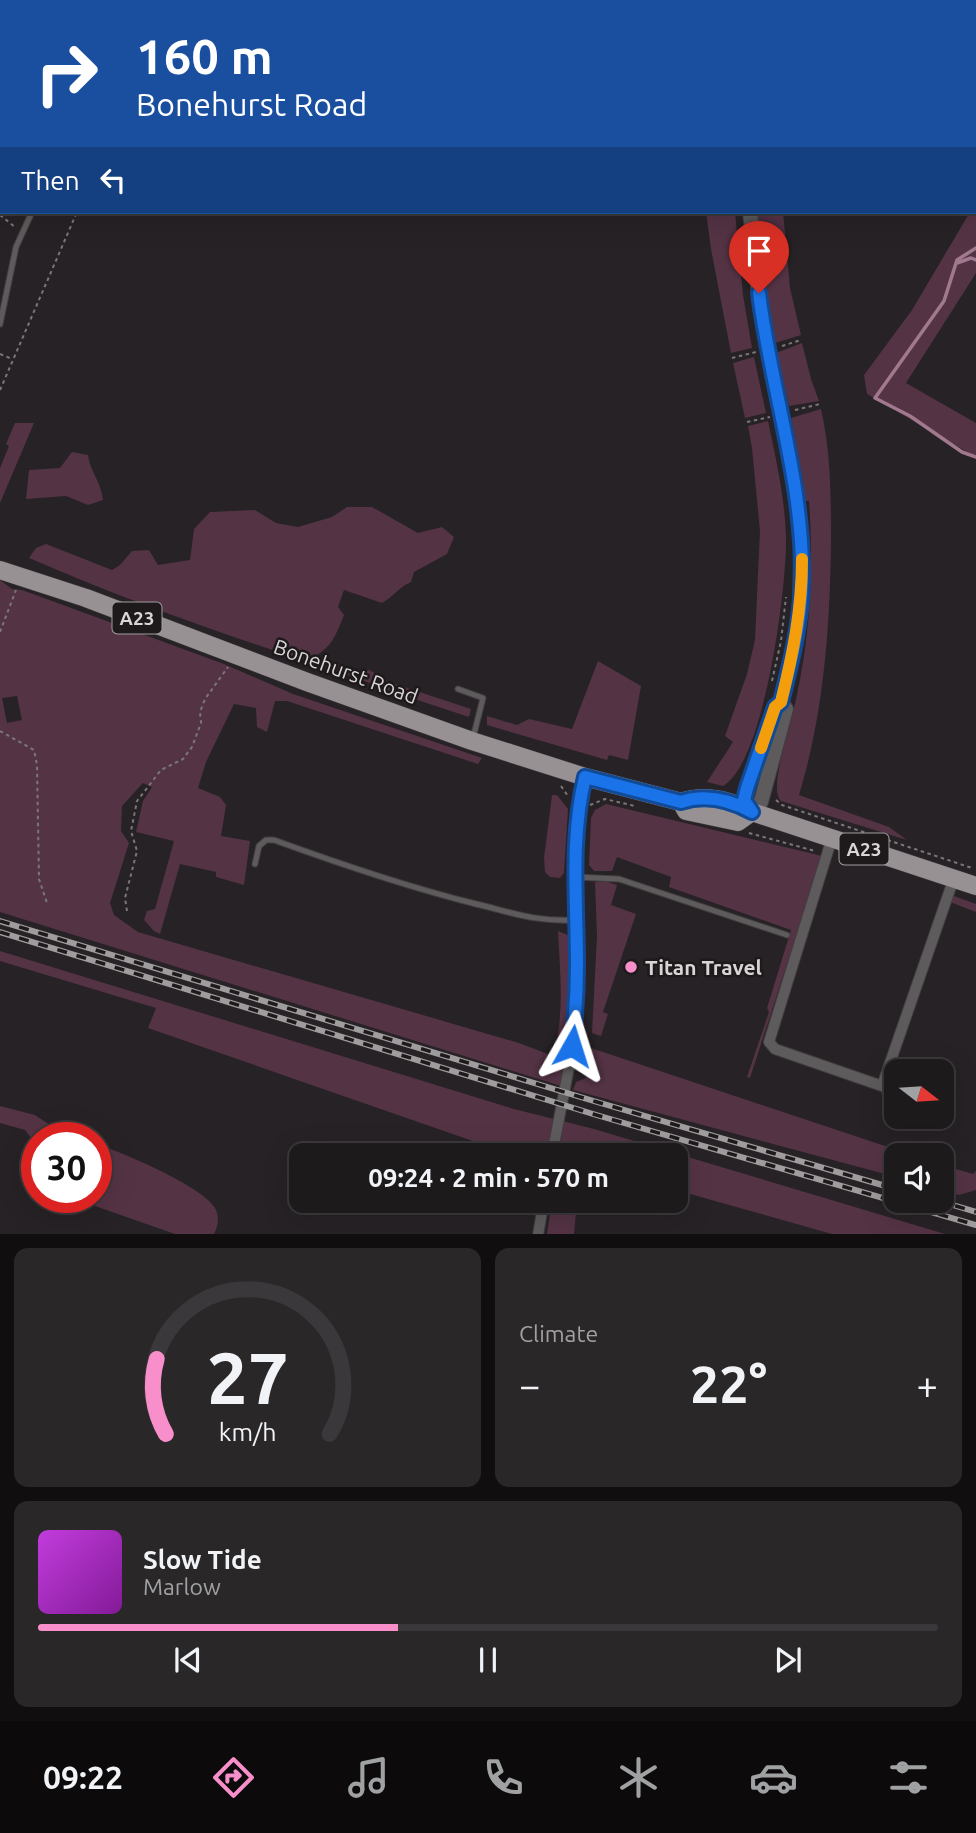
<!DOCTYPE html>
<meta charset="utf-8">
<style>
:root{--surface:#1d1a1c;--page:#2a2729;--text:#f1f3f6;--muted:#a0a1a3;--line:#3b383b;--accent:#f98fca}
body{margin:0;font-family:Ubuntu,sans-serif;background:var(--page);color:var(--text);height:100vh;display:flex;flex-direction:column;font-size:26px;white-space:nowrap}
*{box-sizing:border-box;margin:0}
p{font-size:23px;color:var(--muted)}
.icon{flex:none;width:38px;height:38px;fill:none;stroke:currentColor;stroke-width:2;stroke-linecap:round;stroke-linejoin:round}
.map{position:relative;height:1234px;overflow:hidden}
.drawer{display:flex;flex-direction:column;gap:14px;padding:14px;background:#100e0f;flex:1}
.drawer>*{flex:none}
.hud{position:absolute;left:0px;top:0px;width:976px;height:214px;box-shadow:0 7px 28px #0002,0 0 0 2px var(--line);background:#1a4fa0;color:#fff;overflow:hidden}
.needle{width:46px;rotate:107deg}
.tools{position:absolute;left:884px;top:1059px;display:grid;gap:14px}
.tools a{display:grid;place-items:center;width:70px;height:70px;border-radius:14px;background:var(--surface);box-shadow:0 7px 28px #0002,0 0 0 2px var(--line);font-size:35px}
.speed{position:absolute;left:21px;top:1122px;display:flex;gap:14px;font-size:35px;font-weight:700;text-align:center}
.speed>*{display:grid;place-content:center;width:91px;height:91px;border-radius:50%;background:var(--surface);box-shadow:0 7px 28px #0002,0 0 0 2px var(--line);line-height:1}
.speed .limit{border:10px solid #d22;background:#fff;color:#111}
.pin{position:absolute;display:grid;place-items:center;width:60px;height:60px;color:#fff;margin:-72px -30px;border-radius:50% 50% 50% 0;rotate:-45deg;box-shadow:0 0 7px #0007}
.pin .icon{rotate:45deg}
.me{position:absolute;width:77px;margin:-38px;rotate:6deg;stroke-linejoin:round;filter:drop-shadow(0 0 5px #0008)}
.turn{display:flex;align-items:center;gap:24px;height:147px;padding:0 21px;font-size:32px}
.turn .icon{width:91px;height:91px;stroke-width:2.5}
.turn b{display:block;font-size:49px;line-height:60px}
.then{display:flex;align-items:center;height:66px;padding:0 21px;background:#0003;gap:14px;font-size:26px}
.big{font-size:52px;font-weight:700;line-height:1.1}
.drawer .widget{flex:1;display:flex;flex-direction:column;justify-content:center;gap:10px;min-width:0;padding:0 24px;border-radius:14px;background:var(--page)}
.drawer .dial{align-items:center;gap:0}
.dial svg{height:182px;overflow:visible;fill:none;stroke:var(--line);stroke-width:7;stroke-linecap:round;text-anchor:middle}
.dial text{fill:var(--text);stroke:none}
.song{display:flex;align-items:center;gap:21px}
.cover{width:84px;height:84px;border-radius:10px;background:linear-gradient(135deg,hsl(290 70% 55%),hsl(290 70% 35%))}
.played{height:7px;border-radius:4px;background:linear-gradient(90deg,var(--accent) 40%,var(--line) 40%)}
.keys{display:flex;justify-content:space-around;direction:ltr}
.heat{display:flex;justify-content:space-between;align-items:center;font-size:38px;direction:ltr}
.drawer .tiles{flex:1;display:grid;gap:14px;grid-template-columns:1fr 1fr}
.widget:last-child{grid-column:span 2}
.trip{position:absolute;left:289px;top:1143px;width:399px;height:70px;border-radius:14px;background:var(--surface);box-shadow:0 7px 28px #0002,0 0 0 2px var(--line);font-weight:700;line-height:70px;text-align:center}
.tab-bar{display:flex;height:112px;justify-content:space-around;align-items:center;background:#0c0a0b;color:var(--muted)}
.tab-bar .icon{width:49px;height:49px}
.tab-bar .on{color:var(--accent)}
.tab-bar b{font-size:32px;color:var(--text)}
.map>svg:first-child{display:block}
</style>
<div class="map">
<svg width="976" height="1235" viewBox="0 0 976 1235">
<rect width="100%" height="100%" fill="#272225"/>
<!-- green -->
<path fill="#543345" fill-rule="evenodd" d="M 976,192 L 976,273 L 906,383 L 976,423 L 976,457 L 867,394 L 864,375 L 912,310 L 970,212 L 975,212 Z
M 706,212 L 735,212 L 743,295 L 752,348 L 731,353 L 711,249 Z
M 757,212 L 783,212 L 790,288 L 801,335 L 775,343 L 763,274 Z
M 802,343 L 811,379 L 819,401 L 789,406 L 776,353 Z
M 754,357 L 766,413 L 745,418 L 733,363 Z
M 821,409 C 831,453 831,497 831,542 C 830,627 824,713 799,795 L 889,827 L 907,840 L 781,801 C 769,789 787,739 791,720 C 810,647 814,575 809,501 L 799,501 L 804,487 L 791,418 Z
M 768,421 C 776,459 785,499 786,537 C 787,585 765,762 723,786 L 707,782 L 733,742 L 725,736 L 747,674 L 755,640 L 760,531 L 752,448 L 748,426 Z
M 15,423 L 34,423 L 0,503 L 0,468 L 9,446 L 6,444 Z
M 72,452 L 88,455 C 91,474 101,481 103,500 L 88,505 L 66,496 L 26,499 L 29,470 L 60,468 Z
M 347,507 L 372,507 L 418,533 L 442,527 L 454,537 L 447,554 L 414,572 L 411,582 C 399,587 393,597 382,603 L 344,590 L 338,607 L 344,615 C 334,640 331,649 306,661 C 213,631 119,597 29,558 L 36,548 L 46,544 L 112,570 L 120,565 L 132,551 L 149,550 L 158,565 L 190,560 L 194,529 L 210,512 L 255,510 L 276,523 L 298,527 L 332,517 Z
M 0,580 L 12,589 L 22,590 L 224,664 L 293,694 L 482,758 L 478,764 L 287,701 L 275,701 L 267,732 L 257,727 L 256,708 L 234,704 L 206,762 L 198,788 L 220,797 L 226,805 L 221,836 L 250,841 L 244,885 L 216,877 L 216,872 L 180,864 L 160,934 L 154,931 L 144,920 L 147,911 L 155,909 L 174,841 L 136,832 L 143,801 L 152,787 L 143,783 L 122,806 L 121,831 L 129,843 L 110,903 L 114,915 L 138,932 L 519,1043 L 553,1056 C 565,1015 560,973 558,931 L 570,936 C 573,959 569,980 568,1003 C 567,1031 566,1058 561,1086 L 0,912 ZM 17,696 L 22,720 L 7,723 L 2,698 Z
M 329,661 L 363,672 L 369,670 L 375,673 L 378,679 L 376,685 L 324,667 Z
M 598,661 L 641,686 L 628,760 L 609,755 L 607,760 L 487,725 L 487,716 L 517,725 L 529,719 L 572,729 Z
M 386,681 L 471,709 L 469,717 L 387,690 Z
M 552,795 L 557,795 L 568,809 L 564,873 L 560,878 L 550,877 L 545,872 L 544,858 Z
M 606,804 L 822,856 L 750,1078 L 747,1077 L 769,1012 L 767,1008 L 791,930 L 669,887 L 671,877 L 617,857 L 612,871 L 594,871 L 589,865 L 591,818 L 595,810 Z
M 605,881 L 617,885 L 611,905 L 636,914 L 603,1012 L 608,1014 L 601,1036 L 592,1033 L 597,936 L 595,882 Z
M 954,896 L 976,904 L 976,912 L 950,902 Z
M 0,951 L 514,1109 L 594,1129 L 945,1234 L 832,1234 L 676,1190 L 676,1155 L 558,1155 L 543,1150 L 490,1147 L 148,1028 L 156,1008 L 0,961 Z
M 591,1048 L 912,1155 L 896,1155 L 896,1177 L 573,1090 L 576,1082 L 586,1078 Z
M 0,1106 L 35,1115 L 59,1131 L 77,1137 L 37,1138 L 37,1146 L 25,1130 L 0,1123 Z
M 96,1144 C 122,1152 202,1186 215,1208 C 220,1217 218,1226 214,1234 L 175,1234 L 75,1199 L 74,1197 L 96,1197 Z
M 942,1165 L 973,1174 L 976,1171 L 976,1190 L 959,1195 L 942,1190 Z
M 552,1200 L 577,1201 L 574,1234 L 547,1234 Z"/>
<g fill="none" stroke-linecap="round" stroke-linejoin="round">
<!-- stream -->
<path stroke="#a1798f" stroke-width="3.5" d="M 976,248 L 957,260 L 944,301 L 875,398 L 910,416 L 962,452 L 976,457
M 957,263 L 971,258 L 976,260"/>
<!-- service casing -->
<g stroke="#433f41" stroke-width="7">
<path id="service" d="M 0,124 L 2,124
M 0,324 L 16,247 L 32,212
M 458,689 L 483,698 L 473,738
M 255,864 L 259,846 L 266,840 L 274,840 C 340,864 407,887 476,904 C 514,913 536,922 576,920
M 575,877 L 619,879 L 787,935
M 882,1086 L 889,1102 L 896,1108
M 923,1116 L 930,1119"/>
</g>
<!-- minor casing -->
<g stroke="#433f41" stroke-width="12">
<path id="minor" d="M 832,838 L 769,1042 L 775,1049 L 882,1086 L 954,878
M 552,1155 L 570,1062 L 575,1013 L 576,830 L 579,802 L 585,777
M 538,1235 L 544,1200"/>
</g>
<!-- tertiary casing -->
<g stroke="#433f41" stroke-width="16">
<path id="tertiary" d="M 763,2 L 763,0
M 750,212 L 761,313 L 795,481 L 801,547 L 800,611 L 796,642 L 781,702 L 786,709 L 761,802 L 752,812 L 744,800 L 747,788 L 775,707 L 781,702"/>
</g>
<!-- primary casing -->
<g stroke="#433f41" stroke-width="19">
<path id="primary" d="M 0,570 L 86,598 L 307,682 L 472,741 L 585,777 L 681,802 C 705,794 730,800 752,812 L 976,886
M 681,802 L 686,811 L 738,822 L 752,812"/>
</g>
<!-- path -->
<path stroke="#7b7779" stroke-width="2" stroke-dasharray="3.5 3.5" stroke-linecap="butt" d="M 0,184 L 2,180
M 0,215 L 15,227
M 782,346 L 801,340
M 0,354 L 12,359
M 732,358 L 756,352
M 0,390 L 77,212
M 795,410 L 820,404
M 747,422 L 770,417
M 0,632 L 16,590
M 772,681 L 781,641 L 786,597
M 0,731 L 34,750 L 37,765 L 39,879 L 47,903
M 561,786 L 568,796
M 776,800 L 782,805 L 972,868
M 590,805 L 605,799 L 635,806
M 749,833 L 815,851
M 127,911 L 125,898 L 137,851 L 131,831 L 137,801 L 161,770 L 183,759 L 192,747 L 201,723 L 200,712 L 205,699 L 228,667"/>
<!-- service -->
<use href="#service" stroke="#5d5b5c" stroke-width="5"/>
<!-- minor -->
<use href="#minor" stroke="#5d5b5c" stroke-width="10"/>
<!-- tertiary -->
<use href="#tertiary" stroke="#5d5b5c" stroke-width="14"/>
<!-- primary -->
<use href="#primary" stroke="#979194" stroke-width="18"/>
<!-- rail casing -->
<g stroke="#9f9c9d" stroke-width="6">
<path id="rail" d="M 0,921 L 597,1102 L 896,1189
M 0,932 L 593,1114 L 976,1225
M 936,1200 L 976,1212"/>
</g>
<!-- rail -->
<use href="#rail" stroke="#1e191b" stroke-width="3.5" stroke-dasharray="10" stroke-linecap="butt"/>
</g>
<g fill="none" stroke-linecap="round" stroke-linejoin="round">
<!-- route casing -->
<g stroke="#114b97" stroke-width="18">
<path id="route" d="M 572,1046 C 575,1020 577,993 577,965 C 577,902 570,839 585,777 L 681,802 C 705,794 730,800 752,812 L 744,800 L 747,788 L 775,707 L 781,702 C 791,662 801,623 802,581 C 804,483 771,390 759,293"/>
</g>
<!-- route -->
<use href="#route" stroke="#1a73e8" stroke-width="12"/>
<!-- slow -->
<path stroke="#f59e0b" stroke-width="12" d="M 761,748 L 775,707 L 781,702 C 793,654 802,609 802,559"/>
</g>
<!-- markers -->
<circle fill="#f98fca" stroke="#1e191b" stroke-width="2.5" cx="631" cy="967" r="7"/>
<g text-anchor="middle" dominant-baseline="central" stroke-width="5" stroke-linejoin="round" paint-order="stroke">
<!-- shield labels -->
<g fill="#1e191b" stroke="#a09d9e" stroke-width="2">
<rect x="112.5" y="602.5" width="49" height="31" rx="5"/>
<rect x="839.5" y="833.5" width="49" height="31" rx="5"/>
</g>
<g font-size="19" font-weight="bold" fill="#d8d5d6">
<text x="137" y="618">A23</text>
<text x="864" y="849">A23</text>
</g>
<!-- street labels -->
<g font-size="21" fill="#d8d5d6" stroke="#1e191b">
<text transform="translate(346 671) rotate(20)">Bonehurst Road</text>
</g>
<!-- poi labels -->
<g font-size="21" font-weight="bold" fill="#d8d5d6" stroke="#1e191b" text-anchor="start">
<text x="645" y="967">Titan Travel</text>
</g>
</g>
</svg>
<div class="tools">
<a><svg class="needle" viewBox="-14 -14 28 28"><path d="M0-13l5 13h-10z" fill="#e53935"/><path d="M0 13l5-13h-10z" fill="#a0a1a3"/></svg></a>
<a><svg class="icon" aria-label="sound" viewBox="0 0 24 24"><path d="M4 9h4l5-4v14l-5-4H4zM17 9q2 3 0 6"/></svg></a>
</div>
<div class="speed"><div class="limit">30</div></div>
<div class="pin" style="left:759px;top:293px;background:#d93025"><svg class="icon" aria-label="arrive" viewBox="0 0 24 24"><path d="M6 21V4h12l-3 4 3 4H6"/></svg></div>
<svg class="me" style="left:572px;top:1046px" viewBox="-20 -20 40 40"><path d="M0-17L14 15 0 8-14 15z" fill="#1a73e8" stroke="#fff" stroke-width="4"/></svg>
<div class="trip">09:24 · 2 min · 570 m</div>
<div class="hud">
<div class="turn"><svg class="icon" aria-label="right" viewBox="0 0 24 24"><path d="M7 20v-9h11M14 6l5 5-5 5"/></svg><div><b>160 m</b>Bonehurst Road</div></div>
<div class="then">Then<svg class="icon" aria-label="left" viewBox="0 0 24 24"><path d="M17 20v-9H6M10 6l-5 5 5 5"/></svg></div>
</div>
</div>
<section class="drawer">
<div class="tiles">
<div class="widget dial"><svg viewBox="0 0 100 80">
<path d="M14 69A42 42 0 1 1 86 69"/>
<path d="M14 69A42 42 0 0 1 10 36" stroke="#f98fca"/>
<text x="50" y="56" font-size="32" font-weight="700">27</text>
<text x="50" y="72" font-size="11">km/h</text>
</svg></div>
<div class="widget"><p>Climate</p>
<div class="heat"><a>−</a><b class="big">22°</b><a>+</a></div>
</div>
<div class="widget">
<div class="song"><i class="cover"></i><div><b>Slow Tide</b><p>Marlow</p></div></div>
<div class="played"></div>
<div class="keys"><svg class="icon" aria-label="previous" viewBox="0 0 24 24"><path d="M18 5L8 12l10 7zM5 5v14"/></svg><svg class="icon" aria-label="pause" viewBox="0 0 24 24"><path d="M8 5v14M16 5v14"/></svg><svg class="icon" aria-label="next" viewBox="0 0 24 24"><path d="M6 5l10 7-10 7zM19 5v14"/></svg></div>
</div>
</div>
</section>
<nav class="tab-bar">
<b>09:22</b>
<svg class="icon on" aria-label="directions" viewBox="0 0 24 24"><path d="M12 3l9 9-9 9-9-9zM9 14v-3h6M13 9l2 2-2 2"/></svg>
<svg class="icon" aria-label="music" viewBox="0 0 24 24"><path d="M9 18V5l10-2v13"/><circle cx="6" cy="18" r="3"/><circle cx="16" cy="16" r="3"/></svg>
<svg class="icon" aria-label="phone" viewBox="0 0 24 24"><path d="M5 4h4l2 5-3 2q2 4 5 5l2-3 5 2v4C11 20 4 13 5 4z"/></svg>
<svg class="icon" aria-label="climate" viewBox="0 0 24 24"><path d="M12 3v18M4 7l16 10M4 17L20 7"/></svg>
<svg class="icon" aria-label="car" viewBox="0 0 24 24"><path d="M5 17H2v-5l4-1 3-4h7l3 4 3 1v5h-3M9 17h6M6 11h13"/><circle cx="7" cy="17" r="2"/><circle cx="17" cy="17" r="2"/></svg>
<svg class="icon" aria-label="filters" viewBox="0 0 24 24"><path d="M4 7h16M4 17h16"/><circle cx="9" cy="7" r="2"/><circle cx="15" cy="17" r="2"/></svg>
</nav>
